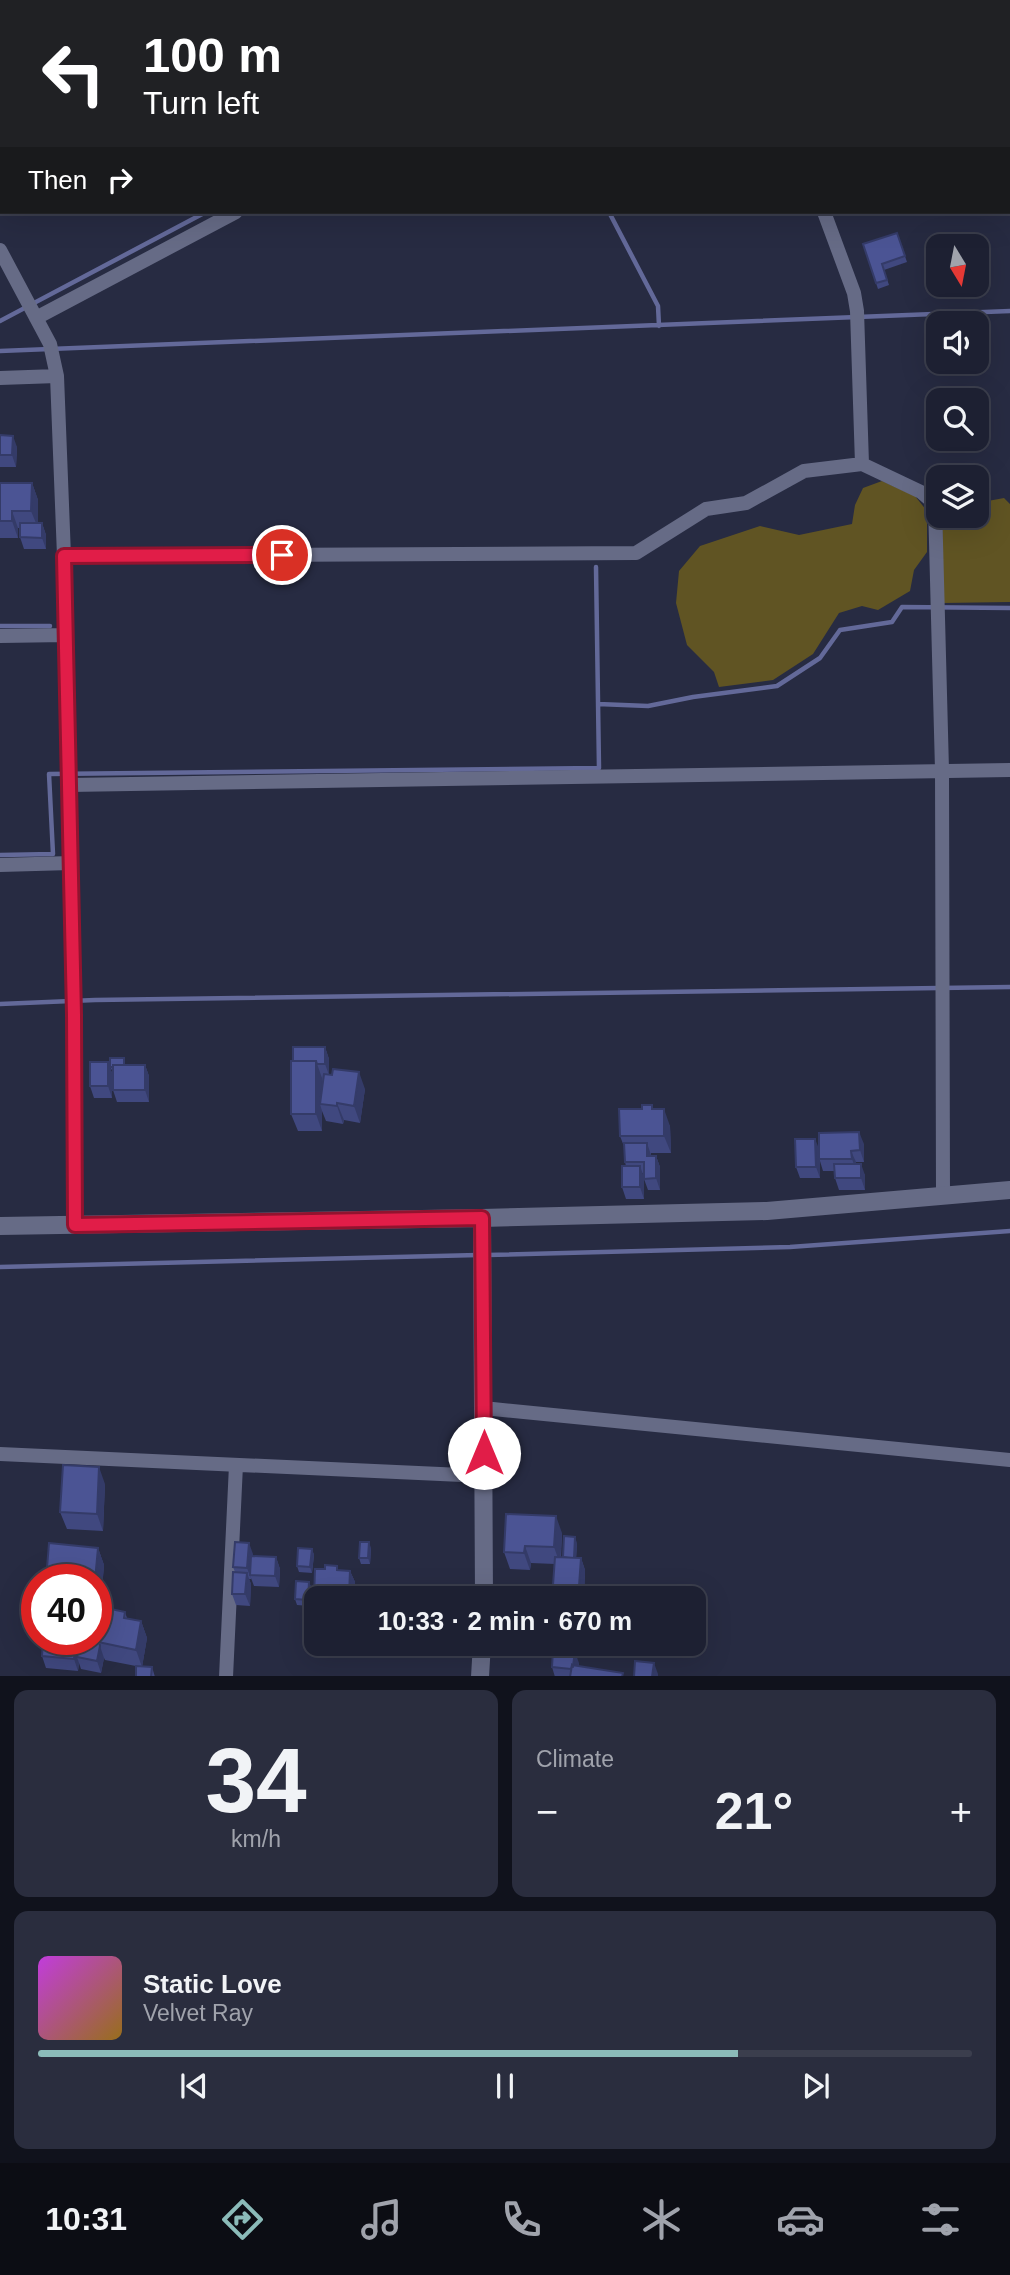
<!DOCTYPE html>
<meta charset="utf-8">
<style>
:root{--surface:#1d2032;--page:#2a2d3e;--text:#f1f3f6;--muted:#a0a3ac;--line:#3b3e4d;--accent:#8bbbb9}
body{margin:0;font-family:Arial,sans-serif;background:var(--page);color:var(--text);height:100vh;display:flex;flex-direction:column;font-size:26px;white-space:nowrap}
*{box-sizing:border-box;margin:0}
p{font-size:23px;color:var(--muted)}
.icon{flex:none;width:38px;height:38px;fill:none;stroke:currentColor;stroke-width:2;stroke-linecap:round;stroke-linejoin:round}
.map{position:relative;height:1676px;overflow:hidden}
.drawer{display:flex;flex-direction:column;gap:14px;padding:14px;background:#10121c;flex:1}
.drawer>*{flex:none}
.guide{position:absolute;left:0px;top:0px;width:1012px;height:214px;box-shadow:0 7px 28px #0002,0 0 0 2px var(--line);background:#202124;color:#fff;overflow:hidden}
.needle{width:46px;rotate:170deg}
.buttons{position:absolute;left:926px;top:234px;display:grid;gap:14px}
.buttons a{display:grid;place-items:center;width:63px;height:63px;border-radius:14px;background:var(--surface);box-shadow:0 7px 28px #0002,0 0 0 2px var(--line);font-size:35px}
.speed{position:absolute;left:21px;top:1564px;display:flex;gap:14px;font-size:35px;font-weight:700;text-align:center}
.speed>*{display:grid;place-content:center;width:91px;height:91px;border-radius:50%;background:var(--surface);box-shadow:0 7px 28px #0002,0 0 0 2px var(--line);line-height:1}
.speed .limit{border:10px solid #d22;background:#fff;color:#111}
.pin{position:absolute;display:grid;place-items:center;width:60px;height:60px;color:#fff;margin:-30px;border:4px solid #fff;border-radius:50%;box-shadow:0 2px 7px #0007}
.me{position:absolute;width:77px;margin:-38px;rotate:0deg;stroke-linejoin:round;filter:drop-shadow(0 0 5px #0008)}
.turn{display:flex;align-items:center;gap:24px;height:147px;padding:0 28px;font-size:32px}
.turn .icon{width:91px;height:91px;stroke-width:2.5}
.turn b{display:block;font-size:49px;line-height:60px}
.then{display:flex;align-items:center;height:66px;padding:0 28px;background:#0003;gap:14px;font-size:26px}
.big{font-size:52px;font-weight:700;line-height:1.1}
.drawer .widget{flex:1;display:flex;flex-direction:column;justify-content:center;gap:10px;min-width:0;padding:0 24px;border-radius:14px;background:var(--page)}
.drawer .dial{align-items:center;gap:0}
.dial b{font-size:91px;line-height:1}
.song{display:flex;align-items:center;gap:21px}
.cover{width:84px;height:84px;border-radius:10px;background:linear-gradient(135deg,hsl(290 70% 55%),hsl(40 70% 35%))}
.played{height:7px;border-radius:4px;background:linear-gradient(90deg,var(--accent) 75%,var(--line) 75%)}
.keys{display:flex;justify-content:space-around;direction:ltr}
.heat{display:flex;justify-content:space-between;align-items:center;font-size:38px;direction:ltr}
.drawer .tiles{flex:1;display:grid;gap:14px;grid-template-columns:1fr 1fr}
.widget:last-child{grid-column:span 2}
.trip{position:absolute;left:304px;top:1586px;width:402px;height:70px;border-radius:14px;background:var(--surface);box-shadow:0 7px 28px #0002,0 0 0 2px var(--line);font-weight:700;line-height:70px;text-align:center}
.menu{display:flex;height:112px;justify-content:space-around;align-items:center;background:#0c0d14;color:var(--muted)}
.menu .icon{width:49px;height:49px}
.menu .current{color:var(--accent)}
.menu b{font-size:32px;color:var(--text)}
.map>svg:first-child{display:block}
</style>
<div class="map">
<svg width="1010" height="1677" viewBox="0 0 1010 1677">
<rect width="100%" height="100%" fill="#272b42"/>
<!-- green -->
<path fill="#605423" d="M 882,481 L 915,496 L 927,511 L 927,552 L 914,570 L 910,591 L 878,610 L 862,606 L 839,613 L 813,654 L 773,680 L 719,687 L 714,672 L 687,645 L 676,603 L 679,571 L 700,546 L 760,526 L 799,535 L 852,524 L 855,505 L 863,488 Z
M 1004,498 L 1010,504 L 1010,602 L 943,603 L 942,516 L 976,516 L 977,503 Z"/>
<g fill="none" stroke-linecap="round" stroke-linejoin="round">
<!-- stream -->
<path stroke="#636999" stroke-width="4.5" d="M 605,2 L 608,0
M 618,212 L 610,214 L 658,306 L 659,326
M 0,321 L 206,212
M 0,351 L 1010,311
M 0,626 L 50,626
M 598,704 L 648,706 L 693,697 L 777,686 L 820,658 L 840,630 L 892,622 L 902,607 L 1010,608
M 0,855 L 53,854 L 49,774 L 599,768 L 596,567
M 0,1004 L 95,1000 L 1010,987
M 487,1255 L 790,1247 L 1010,1231
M 0,1267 L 478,1255"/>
<!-- street -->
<path stroke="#666b86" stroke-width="14" d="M 123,0 L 123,2
M 747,0 L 748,2
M 633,2 L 636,0
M 0,112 L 2,111
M 824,212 L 854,293 L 857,311 L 862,464
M 0,250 L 50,344 L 57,376 L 64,556 L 74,1007 L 75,1225
M 36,318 L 236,212
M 0,378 L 57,376
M 64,556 L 636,553 L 706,509 L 746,503 L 804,471 L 862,464 L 921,492 L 935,504 L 942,770 L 943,1196
M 0,636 L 66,635
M 69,785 L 1010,770
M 0,865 L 71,863
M 483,1408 L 1010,1460
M 0,1454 L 484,1476
M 226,1677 L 236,1465"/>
<!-- secondary -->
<path stroke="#666b86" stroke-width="18" d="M 482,1218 L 484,1598
M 0,1226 L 482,1218 L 767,1211 L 1010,1190
M 480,1677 L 482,1643"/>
</g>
<!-- wall -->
<path fill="#40487f" d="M 897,233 L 907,262 L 884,270 L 889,285 L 878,289 L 863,244 Z
M 0,435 L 17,447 L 16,467 L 0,467 Z
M 0,483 L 32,483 L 38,500 L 38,523 L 42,523 L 46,535 L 46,549 L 24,549 L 20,537 L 20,528 L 18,528 L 18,538 L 0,538 Z
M 325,1047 L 329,1059 L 329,1074 L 365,1089 L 360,1123 L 344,1120 L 343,1124 L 326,1121 L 322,1111 L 322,1131 L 298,1131 L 291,1114 Z
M 108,1062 L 112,1073 L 112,1098 L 94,1098 L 90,1086 Z
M 126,1064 L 126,1065 L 145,1065 L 149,1076 L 149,1102 L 117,1102 L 113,1090 L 113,1072 L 110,1067 Z
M 652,1105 L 653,1109 L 670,1126 L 671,1153 L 651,1153 L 651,1156 L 656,1156 L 660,1167 L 660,1190 L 648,1190 L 644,1179 L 644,1173 L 642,1173 L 644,1177 L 644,1199 L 626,1199 L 622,1187 L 626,1166 L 625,1162 L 625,1149 L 620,1136 L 642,1109 Z
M 864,1144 L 864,1162 L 856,1162 L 856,1164 L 865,1175 L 865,1190 L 839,1190 L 835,1178 L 834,1171 L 823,1171 L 820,1161 L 820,1178 L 800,1178 L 796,1167 L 819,1149 Z
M 105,1484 L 103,1531 L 67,1529 L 60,1512 Z
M 562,1533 L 561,1557 L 563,1557 L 577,1543 L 576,1558 L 581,1558 L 585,1570 L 584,1598 L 558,1596 L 553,1585 L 555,1564 L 531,1563 L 530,1570 L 510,1569 L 504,1552 Z
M 98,1548 L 104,1565 L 100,1613 L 96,1613 L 96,1580 Z
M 371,1548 L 370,1564 L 361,1564 L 359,1558 Z
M 312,1549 L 314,1555 L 312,1573 L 299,1572 L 297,1566 Z
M 253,1554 L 253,1556 L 276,1557 L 280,1569 L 279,1587 L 254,1586 L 251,1578 L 251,1579 L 249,1579 L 251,1584 L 250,1606 L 236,1605 L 232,1594 L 235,1572 L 233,1567 Z
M 337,1566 L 338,1570 L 350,1571 L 355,1582 L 354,1598 L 317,1598 L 317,1608 L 314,1599 L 325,1569 Z
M 309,1582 L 311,1587 L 310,1606 L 297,1605 L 295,1599 Z
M 125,1612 L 127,1618 L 141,1621 L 147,1638 L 142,1667 L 152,1667 L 155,1677 L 136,1677 L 141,1667 L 105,1660 L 104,1658 L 101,1673 L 81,1669 L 79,1663 L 78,1671 L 46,1668 L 42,1656 L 43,1640 L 78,1640 L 79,1643 L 99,1640 L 110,1615 Z
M 579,1663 L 579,1666 L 624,1677 L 555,1677 L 552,1667 Z"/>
<!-- shaded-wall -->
<path fill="#343b68" d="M 13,436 L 17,447 L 16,467 L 12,455 Z
M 32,483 L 38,500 L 38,528 L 31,511 Z
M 12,511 L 18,528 L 18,538 L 12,521 Z
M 42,523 L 46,535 L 46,549 L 42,538 Z
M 325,1047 L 329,1059 L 329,1075 L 325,1064 Z
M 316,1061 L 322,1078 L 322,1104 L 320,1104 L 322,1111 L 322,1131 L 316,1114 Z
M 108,1062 L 112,1073 L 112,1098 L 108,1086 Z
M 145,1065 L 149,1076 L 149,1102 L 145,1090 Z
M 359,1072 L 365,1089 L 360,1123 L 354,1106 Z
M 337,1103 L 344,1120 L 343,1124 L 337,1106 Z
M 664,1109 L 670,1126 L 671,1153 L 664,1136 Z
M 859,1132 L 864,1144 L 864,1162 L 860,1150 Z
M 815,1139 L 820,1151 L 820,1178 L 816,1167 Z
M 647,1143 L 651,1155 L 652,1167 L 647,1156 Z
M 851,1151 L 856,1162 L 856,1170 L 852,1159 Z
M 656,1156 L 660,1167 L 660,1190 L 656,1178 Z
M 861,1164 L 865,1175 L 865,1190 L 861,1178 Z
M 640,1166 L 644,1177 L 644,1199 L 640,1187 Z
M 99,1467 L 105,1484 L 103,1531 L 97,1514 Z
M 556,1516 L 562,1533 L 560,1564 L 554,1547 Z
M 575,1537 L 577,1543 L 576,1563 L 574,1558 Z
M 369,1542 L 371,1548 L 370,1564 L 368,1558 Z
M 249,1543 L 253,1554 L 252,1575 L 250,1575 L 251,1579 L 247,1568 Z
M 525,1546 L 531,1563 L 530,1570 L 524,1553 Z
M 98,1548 L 104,1565 L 100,1613 L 96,1602 L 96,1580 L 95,1580 Z
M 312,1549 L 314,1555 L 312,1573 L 310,1567 Z
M 276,1557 L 280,1569 L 279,1587 L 275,1576 Z
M 581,1558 L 585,1570 L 584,1598 L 579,1586 Z
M 350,1571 L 355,1582 L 354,1598 L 350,1598 L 349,1596 Z
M 247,1573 L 251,1584 L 250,1606 L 245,1594 Z
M 309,1582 L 311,1587 L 310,1606 L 308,1600 Z
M 141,1621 L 147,1638 L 142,1667 L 136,1650 Z
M 76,1640 L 78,1640 L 80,1646 L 77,1657 L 79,1663 L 78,1671 L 74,1659 Z
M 100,1646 L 104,1658 L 101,1673 L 97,1661 Z
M 575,1652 L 579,1663 L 578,1677 L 573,1669 Z
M 654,1663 L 658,1674 L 658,1677 L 652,1677 Z"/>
<!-- building -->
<path fill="#4b5494" stroke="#343b68" stroke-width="2" d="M 640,0 L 658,0 L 658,2 L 641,2 Z
M 897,233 L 905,256 L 882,264 L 887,280 L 876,283 L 863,244 Z
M 0,435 L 13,436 L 12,455 L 0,455 Z
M 0,483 L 32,483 L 31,511 L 12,511 L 12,521 L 0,521 Z
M 20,523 L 42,523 L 42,538 L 20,537 Z
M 293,1047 L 325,1047 L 325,1064 L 317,1064 L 316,1061 L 293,1061 Z
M 110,1058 L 124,1058 L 124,1065 L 113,1065 L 113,1067 L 110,1067 Z
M 291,1061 L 316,1061 L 316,1114 L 291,1114 Z
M 90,1062 L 108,1062 L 108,1086 L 90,1086 Z
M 113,1065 L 145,1065 L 145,1090 L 113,1090 Z
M 333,1069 L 359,1072 L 354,1106 L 337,1103 L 337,1106 L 320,1104 L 324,1074 L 332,1075 Z
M 642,1105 L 652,1105 L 652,1109 L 664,1109 L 664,1136 L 620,1136 L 619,1109 L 642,1109 Z
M 859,1132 L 860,1150 L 851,1151 L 852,1159 L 819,1159 L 819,1133 Z
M 795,1139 L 815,1139 L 816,1167 L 796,1167 Z
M 624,1143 L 647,1143 L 647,1156 L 656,1156 L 656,1178 L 644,1179 L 644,1162 L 625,1162 Z
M 834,1164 L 861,1164 L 861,1178 L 835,1178 Z
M 622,1166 L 640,1166 L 640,1187 L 622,1187 Z
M 63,1465 L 99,1467 L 97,1514 L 60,1512 Z
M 506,1514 L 556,1516 L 554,1547 L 525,1546 L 524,1553 L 504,1552 Z
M 564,1536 L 575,1537 L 574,1558 L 563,1557 Z
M 235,1542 L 249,1543 L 247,1568 L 233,1567 Z
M 360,1542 L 369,1542 L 368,1558 L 359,1558 Z
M 49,1543 L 98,1548 L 95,1580 L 46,1580 Z
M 298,1548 L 312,1549 L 310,1567 L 297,1566 Z
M 251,1556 L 276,1557 L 275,1576 L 250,1575 Z
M 555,1557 L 581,1558 L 579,1586 L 553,1585 Z
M 325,1565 L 337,1566 L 337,1570 L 350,1571 L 349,1596 L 328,1595 L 328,1598 L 317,1598 L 317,1600 L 314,1599 L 315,1569 L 325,1569 Z
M 233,1572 L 247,1573 L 245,1594 L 232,1594 Z
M 296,1581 L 309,1582 L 308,1600 L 295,1599 Z
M 111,1609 L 125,1612 L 124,1618 L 141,1621 L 136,1650 L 98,1642 L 104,1614 L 110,1615 Z
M 43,1640 L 76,1640 L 74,1659 L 42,1656 Z
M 80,1640 L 99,1640 L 100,1646 L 97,1661 L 77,1657 Z
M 553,1650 L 575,1652 L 573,1666 L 572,1665 L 571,1669 L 552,1667 Z
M 635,1661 L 654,1663 L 652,1677 L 634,1677 Z
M 572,1665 L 623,1673 L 622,1677 L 570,1677 Z
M 136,1666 L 152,1667 L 151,1677 L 136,1677 Z"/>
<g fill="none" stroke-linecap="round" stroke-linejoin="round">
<!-- route casing -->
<g stroke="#92132f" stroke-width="18">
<path id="route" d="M 282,555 L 64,556 L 74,1015 L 75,1225 L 482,1218 L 484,1453"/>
</g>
<!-- route -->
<use href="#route" stroke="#e11d48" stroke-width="12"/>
</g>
</svg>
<div class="buttons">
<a><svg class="needle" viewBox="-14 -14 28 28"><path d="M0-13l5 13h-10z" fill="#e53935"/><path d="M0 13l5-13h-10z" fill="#a0a3ac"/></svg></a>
<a><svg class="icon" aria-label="sound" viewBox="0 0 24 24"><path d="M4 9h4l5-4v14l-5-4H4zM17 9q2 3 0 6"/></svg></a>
<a><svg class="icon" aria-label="search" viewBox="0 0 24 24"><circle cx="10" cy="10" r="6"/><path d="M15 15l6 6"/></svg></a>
<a><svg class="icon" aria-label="layers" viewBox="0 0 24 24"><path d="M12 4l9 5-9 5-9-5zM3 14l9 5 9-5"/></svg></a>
</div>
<div class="speed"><div class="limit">40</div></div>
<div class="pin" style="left:282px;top:555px;background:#d93025"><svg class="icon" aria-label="arrive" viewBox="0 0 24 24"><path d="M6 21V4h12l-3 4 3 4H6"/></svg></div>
<svg class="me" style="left:484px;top:1453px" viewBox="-20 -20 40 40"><circle r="19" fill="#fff"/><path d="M0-13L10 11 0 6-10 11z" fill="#e11d48"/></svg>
<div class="trip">10:33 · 2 min · 670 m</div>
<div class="guide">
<div class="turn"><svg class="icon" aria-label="left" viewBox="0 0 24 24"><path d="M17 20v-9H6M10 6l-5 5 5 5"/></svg><div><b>100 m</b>Turn left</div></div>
<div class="then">Then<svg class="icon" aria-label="right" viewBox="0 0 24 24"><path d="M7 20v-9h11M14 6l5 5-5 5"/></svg></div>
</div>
</div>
<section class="drawer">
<div class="tiles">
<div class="widget dial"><b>34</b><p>km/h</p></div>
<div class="widget"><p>Climate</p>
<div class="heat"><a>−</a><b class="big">21°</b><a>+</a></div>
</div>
<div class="widget">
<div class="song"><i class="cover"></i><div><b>Static Love</b><p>Velvet Ray</p></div></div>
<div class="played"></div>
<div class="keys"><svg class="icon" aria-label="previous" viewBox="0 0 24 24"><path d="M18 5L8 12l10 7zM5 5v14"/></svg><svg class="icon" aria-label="pause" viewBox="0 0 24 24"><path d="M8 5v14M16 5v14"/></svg><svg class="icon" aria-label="next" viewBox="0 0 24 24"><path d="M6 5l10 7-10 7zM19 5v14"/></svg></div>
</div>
</div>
</section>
<nav class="menu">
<b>10:31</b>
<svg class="icon current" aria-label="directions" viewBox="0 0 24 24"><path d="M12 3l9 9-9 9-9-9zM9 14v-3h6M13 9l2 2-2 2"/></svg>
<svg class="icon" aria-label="music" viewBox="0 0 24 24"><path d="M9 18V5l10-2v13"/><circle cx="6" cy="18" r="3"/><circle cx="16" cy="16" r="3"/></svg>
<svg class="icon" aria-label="phone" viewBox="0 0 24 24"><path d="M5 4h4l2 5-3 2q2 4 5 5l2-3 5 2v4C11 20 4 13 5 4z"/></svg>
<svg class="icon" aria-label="climate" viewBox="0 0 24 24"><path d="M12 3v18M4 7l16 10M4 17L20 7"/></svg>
<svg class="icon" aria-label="car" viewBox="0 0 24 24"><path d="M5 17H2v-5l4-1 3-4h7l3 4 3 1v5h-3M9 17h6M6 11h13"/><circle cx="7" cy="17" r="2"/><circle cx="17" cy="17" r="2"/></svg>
<svg class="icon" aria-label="filters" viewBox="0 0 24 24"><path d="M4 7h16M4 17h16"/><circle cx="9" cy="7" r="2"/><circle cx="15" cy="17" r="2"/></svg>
</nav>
